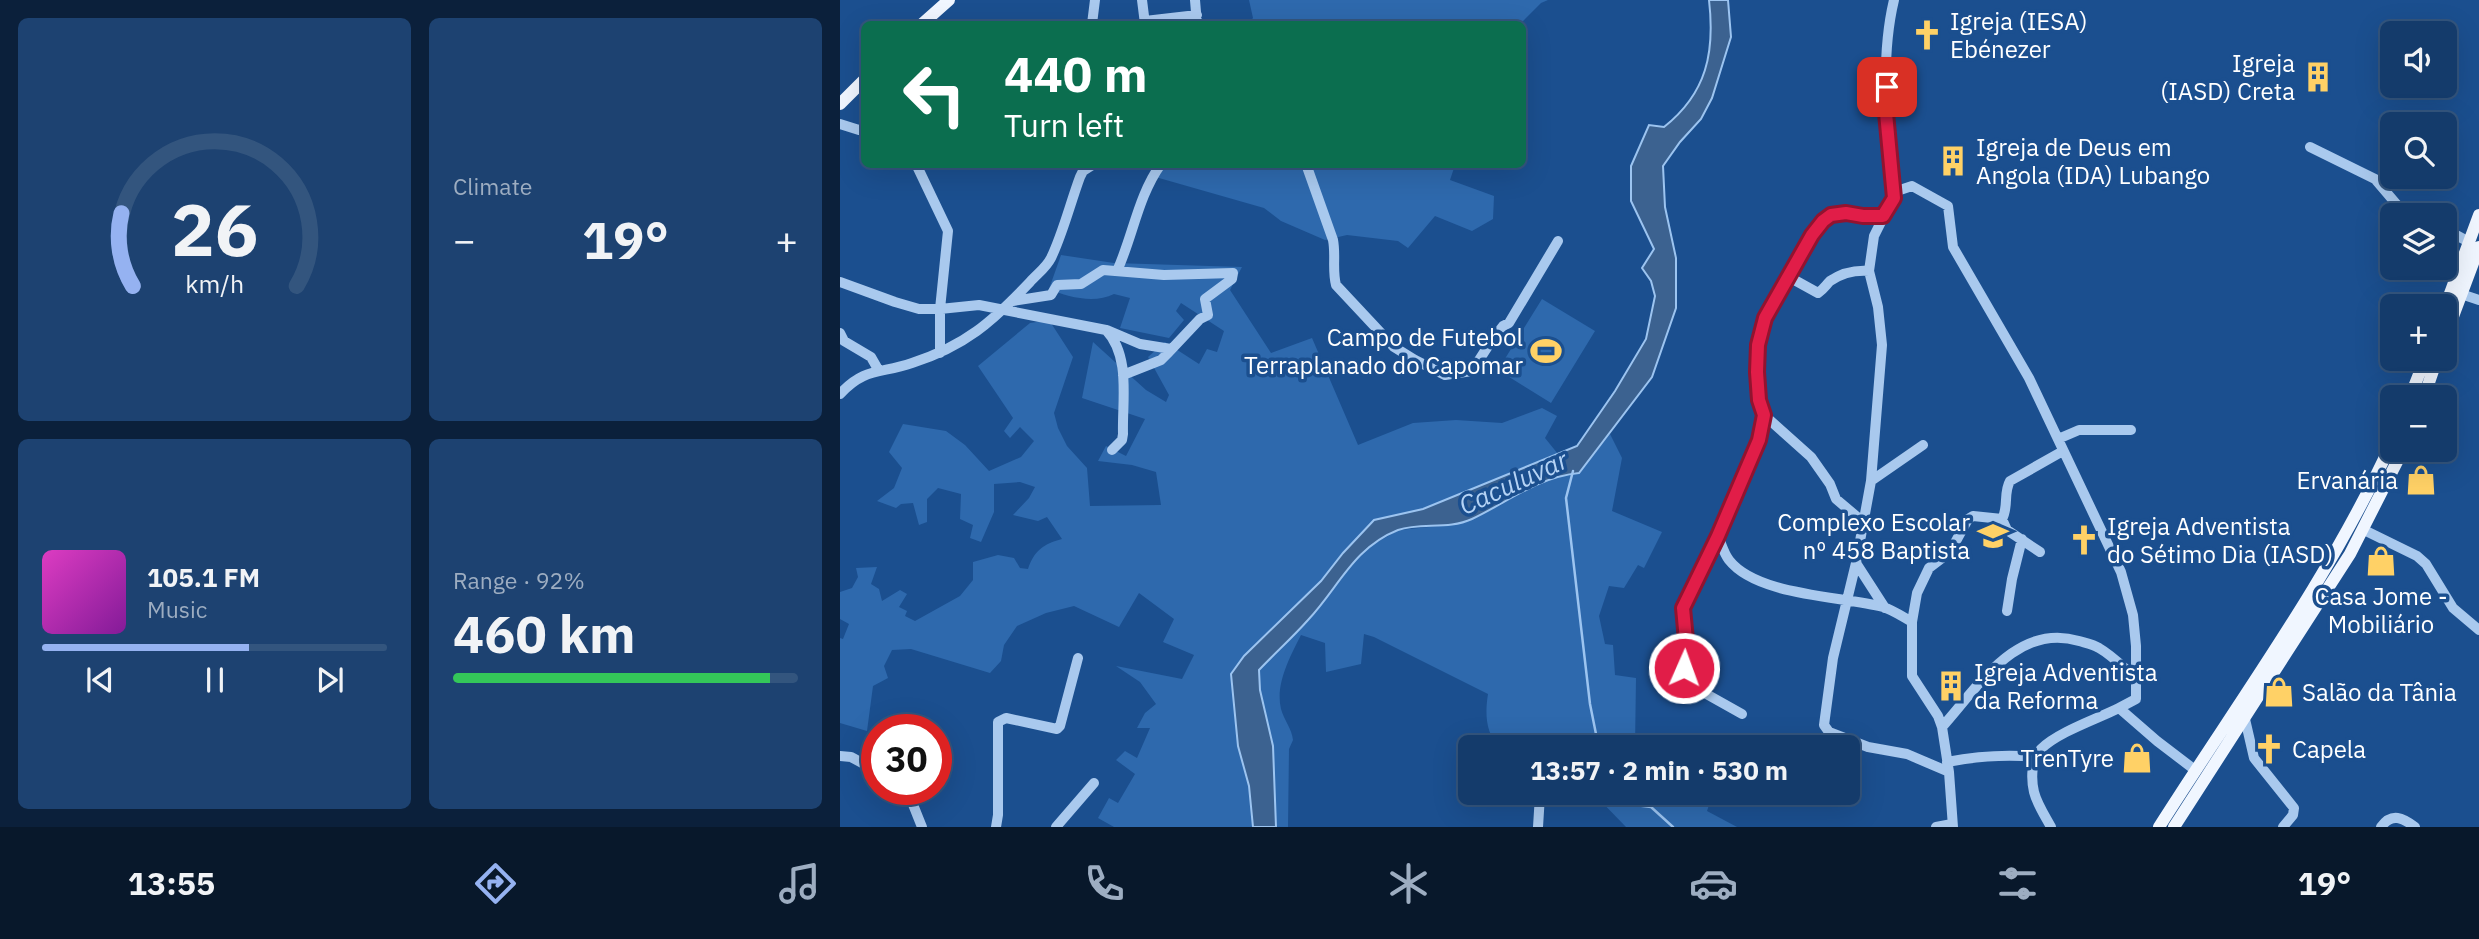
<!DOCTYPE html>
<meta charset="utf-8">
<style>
:root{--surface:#143b6b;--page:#1d4271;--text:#f1f3f6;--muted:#9dadc1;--line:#33557e;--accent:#95b2f1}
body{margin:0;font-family:"IBM Plex Sans",sans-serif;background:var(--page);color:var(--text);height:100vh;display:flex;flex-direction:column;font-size:26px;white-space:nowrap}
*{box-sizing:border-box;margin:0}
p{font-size:23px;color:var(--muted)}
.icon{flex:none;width:38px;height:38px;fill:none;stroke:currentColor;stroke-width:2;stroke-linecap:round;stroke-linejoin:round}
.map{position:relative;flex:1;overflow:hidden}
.drawer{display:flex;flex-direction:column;gap:18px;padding:18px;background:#0b203b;width:840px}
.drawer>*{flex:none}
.guide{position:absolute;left:21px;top:21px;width:665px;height:147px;border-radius:10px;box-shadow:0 7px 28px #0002,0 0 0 2px var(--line);background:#0b6e4f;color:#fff;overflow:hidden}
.controls{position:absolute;left:1540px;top:21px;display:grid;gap:14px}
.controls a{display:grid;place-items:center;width:77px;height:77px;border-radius:10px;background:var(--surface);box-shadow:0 7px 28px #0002,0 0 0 2px var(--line);font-size:35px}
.speed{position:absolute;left:21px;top:714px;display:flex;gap:14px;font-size:35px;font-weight:700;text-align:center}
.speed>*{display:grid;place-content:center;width:91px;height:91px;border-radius:50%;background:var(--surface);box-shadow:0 7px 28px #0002,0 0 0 2px var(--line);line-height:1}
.speed .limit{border:10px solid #d22;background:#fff;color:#111}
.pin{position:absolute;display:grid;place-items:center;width:60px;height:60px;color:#fff;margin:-30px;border-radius:14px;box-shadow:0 4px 10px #0006}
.me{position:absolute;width:77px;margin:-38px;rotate:2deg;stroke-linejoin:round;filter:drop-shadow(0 0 5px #0008)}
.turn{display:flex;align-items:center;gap:24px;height:147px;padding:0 28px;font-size:32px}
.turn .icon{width:91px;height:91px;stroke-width:2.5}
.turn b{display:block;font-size:49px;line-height:60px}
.big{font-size:52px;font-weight:700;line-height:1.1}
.drawer .widget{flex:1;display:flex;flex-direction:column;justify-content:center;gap:10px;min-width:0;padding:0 24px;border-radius:10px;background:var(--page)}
.drawer .dial{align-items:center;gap:0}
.dial svg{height:182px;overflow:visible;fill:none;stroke:var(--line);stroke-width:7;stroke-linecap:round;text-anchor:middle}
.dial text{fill:var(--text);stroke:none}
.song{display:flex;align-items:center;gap:21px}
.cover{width:84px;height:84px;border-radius:10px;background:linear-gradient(135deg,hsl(310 70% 55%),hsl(290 70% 35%))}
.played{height:7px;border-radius:4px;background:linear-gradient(90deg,var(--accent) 60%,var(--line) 60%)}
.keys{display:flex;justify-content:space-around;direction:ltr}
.heat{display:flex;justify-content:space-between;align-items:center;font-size:38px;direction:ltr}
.charge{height:10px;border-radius:5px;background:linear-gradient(90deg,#34c759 92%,var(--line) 0)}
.drawer .tiles{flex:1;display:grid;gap:18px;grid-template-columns:repeat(2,1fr)}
.trip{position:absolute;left:618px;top:735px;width:402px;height:70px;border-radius:10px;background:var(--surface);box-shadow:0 7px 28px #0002,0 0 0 2px var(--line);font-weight:700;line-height:70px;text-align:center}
.tab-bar{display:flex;height:112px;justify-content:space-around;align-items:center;background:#08182b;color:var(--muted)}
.tab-bar .icon{width:49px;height:49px}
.tab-bar .selected{color:var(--accent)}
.tab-bar b{font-size:32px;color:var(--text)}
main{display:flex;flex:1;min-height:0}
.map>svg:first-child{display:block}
</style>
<main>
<section class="drawer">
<div class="tiles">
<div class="widget dial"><svg viewBox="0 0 100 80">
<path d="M14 69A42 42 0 1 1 86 69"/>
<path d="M14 69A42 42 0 0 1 9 37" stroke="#95b2f1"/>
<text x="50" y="56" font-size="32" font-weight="700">26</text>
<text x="50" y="72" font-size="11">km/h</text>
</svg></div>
<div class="widget"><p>Climate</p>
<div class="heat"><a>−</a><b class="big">19°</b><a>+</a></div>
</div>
<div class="widget">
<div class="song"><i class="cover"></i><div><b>105.1 FM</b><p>Music</p></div></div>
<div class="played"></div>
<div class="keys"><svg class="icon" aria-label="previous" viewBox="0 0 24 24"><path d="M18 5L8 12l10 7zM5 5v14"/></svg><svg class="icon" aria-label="pause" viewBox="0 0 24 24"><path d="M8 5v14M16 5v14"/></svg><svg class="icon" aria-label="next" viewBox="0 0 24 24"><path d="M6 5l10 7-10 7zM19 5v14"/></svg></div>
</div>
<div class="widget"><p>Range · 92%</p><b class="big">460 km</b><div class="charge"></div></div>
</div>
</section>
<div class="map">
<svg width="1639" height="827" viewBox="0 0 1639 827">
<rect width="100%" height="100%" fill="#1b4f8f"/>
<!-- green -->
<path fill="#2e69ad" d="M 409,0 L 708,0 L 701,3 L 680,24 L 408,24 L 413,18 Z
M 321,164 L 615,165 L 610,180 L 654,196 L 653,219 L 632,231 L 595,216 L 568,248 L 558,241 L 507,235 L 485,240 L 441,221 L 424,208 L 312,176 Z
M 221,255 L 274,263 L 402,267 L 390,290 L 431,353 L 472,338 L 518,445 L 573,423 L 616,420 L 662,423 L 702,408 L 717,416 L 705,438 L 718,454 L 583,509 L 534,520 L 503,553 L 481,581 L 404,656 L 398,746 L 409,786 L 413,827 L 274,827 L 258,818 L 269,798 L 278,803 L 295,774 L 276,760 L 285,751 L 297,758 L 310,728 L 297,728 L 305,713 L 316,704 L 300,682 L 276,666 L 342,679 L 354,655 L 323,642 L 334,619 L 299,593 L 279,627 L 234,606 L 206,613 L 177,626 L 164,645 L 161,661 L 150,673 L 71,649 L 52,650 L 44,666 L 48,678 L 33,686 L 27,731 L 0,723 L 0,638 L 3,639 L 9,624 L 0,619 L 0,592 L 12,588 L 18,577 L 16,568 L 37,567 L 31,584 L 39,589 L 42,601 L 60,590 L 67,594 L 59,607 L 67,611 L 65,616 L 75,621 L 120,596 L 133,580 L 133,562 L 158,555 L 174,558 L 180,568 L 188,569 C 194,551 203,544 222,539 L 207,517 L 198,521 L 173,515 L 189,498 L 195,487 L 180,482 L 154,484 L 154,512 L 141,542 L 130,538 L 133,525 L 120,519 L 121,494 L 98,488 L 87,499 L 87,522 L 79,525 L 73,503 L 61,504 L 56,508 L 37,501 L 54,488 L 62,468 L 49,452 L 63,424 L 106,431 L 125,445 L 149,471 L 181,457 L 194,441 L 180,427 L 170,438 L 164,431 L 173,418 L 138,366 L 190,323 L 209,320 L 233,357 L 214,413 L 218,428 L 227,446 L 247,468 L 250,506 L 321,505 L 316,472 L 292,465 L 258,461 L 266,446 L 286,456 L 305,419 L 242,398 L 253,342 L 306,390 L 326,402 L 329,395 L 308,357 L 325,342 L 359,364 L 367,349 L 377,352 L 384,331 L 341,303 L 336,311 L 344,320 L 329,338 L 280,328 L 290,298 L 274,294 C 254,304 228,297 209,289 Z
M 702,299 L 755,331 L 711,403 L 658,370 Z
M 770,434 L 782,458 L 772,511 L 822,532 L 804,568 L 798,565 L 784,588 L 769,586 L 759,616 L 765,644 L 773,645 L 775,675 L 796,678 L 795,747 L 661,747 C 645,735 645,713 648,694 L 534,637 L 524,634 L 521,664 L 486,672 L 485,643 L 461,635 C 450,657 435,684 441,709 C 444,720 452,729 453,740 L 449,749 L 448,827 L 436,827 L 433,746 L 420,690 L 419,670 L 523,550 L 559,530 L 620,524 L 661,505 L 691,486 L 721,475 L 739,473 Z
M 753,793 L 873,793 L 867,811 L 897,827 L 786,827 Z"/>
<!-- water -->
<path fill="#3c6290" stroke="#9cc4f0" stroke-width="2" d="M 869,0 L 888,0 L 891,37 L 872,98 L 861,119 L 840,142 L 823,166 L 825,207 L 836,258 L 836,308 L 812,377 L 739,473 C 698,477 668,502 632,519 C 608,530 581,522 558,530 C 513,548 499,587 468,620 C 453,637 435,653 419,670 L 420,690 L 433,746 L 436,827 L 413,827 L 409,786 L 398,746 L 391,674 L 404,656 L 481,581 L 503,553 L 534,520 L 583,509 L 737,446 L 775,391 L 806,339 L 815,296 L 811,281 L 802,268 L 814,249 L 791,201 L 791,166 L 809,125 L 824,127 C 867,93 875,52 869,0 Z"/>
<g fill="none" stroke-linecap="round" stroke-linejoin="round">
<!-- stream -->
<path stroke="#9cc4f0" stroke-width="2.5" d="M 733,471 L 726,498 L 750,704 L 756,734 L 761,747
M 782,793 L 787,804 L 811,807 L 833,827"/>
<!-- minor -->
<path stroke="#a9c9ee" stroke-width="10" d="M 302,0 L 305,24
M 355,0 L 357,24
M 305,21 L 357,15
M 252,24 L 255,0
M 0,124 L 19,130 L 24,129
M 1470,147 L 1535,179 L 1558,206 L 1577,215
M 76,164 L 108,231 L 100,309 L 100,353
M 466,164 L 493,240 C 496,255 492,270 496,285 L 554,347 L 575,360 L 605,375 L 632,371 L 652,340 L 663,326 L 669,323 L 718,241
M 1053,198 C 1048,135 1039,62 1054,0
M 1605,229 L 1629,242
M 277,271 C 293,236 298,196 321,164
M 949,277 L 978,293 C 984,289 986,285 990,281 C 1002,273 1016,270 1029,271
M 0,282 L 55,302 L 79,309 L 100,309 L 139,305 L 266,330 C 291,356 282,401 283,434 L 282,440 L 272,450
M 1621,294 L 1639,300
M 173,301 L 211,295 L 217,285 L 241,284 L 263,270 L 324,275 L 393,273 L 392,279 L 365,299 L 368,315 L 360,319 L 327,354 L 321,360 L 283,375
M 267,330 L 300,344 L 331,349
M 0,333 L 4,341 L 31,357 L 39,371
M 0,394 C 25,367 40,374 72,363 C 125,346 152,322 190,282 C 197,274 206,268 211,258 C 223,233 230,204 240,177 L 243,171 L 254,164
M 1218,439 L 1239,430 L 1291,430
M 1031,481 L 1083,445
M 1162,519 L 1167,530 L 1200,552
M 1022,521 L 996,499 L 990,484 L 971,457 L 924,415 L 919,400 L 917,372 L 918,345 L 924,318 L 972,235 L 983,221 L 991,215 L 1006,213 L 1023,217 L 1043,216
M 1524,530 L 1577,556 L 1586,564 L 1613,608 L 1639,630
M 878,536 C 881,543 884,554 889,560 C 917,596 1002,596 1043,607 C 1053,610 1063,617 1072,622 L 1072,676 L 1098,716 L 1102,727 L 1109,772 L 1113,827
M 1016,563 L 1045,608
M 1167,611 L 1172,579 L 1182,539
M 1072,622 L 1077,593 L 1089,568 L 1110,552 L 1128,519 L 1133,516 L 1162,519 C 1169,507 1163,493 1170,481 L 1223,451
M 902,714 L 861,691 L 844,669 L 843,659 L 846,641 L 843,608 L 915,450 L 924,415
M 1405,719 L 1414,758 L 1454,808 L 1453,815 L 1443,827
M 1102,727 C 1138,687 1177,622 1239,641 C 1246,643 1253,644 1259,648 C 1273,656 1285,669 1297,679
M 0,756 L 11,757 L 37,771
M 1107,762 C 1138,756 1165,754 1196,757
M 1109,772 L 1067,754 L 1028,747 L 989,732 L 984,725 L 993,658 L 1016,563 L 1031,481 L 1042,345 L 1038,307 L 1029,271 L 1034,236 L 1053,198 L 1060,190 L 1072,186 L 1108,206 L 1113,247 L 1189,378 L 1281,572 L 1293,615 L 1296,646 L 1296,699 L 1279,708 L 1317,741 L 1355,770
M 63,789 L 70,797 L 82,827
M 156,827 L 158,815 L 158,722 L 166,718 L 217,729 L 220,726 L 238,658
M 216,827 L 254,783
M 698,827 L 700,795
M 1096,827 L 1112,824
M 1211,827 C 1205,816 1197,804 1194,792 C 1191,779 1191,759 1201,749 C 1218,732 1257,719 1279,708
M 1541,827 C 1552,812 1563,818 1575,827"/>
<!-- major -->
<path stroke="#f0f6ff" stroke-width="12" d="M 82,24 L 109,0
M 0,104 L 24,80
M 1605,307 L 1639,215
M 1605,338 L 1639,247
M 1570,397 L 1585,359
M 1584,397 L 1597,359
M 1319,827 C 1399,701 1490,578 1552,442
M 1334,827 L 1510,554 L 1563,450"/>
</g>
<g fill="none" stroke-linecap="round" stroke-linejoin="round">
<!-- route casing -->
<g stroke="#92132f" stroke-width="18">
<path id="route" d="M 844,668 L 843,659 L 846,640 L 843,608 L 878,536 L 919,440 L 924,415 L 919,400 L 917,372 L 918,345 L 925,318 L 972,235 L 983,221 L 991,215 L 1006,213 L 1023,216 L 1043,216 L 1054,198 L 1046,113 L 1047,87"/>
</g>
<!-- route -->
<use href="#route" stroke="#e11d48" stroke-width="12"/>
</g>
<!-- icons -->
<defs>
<g id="church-bare" transform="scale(2.415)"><path d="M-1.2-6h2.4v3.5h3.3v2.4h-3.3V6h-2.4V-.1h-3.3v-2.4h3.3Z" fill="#ffd166" stroke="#1b4f8f" stroke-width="2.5" paint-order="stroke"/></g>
<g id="building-bare" transform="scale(2.415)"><path d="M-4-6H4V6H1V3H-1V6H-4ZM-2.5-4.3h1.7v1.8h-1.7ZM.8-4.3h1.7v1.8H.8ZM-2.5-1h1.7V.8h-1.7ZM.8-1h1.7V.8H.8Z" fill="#ffd166" stroke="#1b4f8f" stroke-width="2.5" paint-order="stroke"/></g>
<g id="stadium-bare" transform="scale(2.415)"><path d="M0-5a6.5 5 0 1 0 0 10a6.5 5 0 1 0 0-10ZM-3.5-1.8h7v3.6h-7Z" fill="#ffd166" stroke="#1b4f8f" stroke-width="2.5" paint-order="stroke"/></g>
<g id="shop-bare" transform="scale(2.415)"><path d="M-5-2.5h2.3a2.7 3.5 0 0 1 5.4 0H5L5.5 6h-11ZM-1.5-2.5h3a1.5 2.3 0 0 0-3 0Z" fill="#ffd166" stroke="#1b4f8f" stroke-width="2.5" paint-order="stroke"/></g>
<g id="school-bare" transform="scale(2.415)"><path d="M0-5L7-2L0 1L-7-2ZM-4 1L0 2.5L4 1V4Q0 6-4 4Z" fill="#ffd166" stroke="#1b4f8f" stroke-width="2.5" paint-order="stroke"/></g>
</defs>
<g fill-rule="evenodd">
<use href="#church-bare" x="1087" y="35"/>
<use href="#building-bare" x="1478" y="77"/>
<use href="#building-bare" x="1113" y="161"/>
<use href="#stadium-bare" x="706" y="351"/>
<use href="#shop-bare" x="1581" y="480"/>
<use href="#school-bare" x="1153" y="536"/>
<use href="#church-bare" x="1244" y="540"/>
<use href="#shop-bare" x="1541" y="561"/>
<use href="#building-bare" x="1111" y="686"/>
<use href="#shop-bare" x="1439" y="692"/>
<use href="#church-bare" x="1429" y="749"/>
<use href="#shop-bare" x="1297" y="758"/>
</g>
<g text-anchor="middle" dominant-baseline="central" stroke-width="7" stroke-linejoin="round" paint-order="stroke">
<!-- poi labels -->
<g font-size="24" fill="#fff" stroke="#1b4f8f" text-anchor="start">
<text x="1110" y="21">Igreja (IESA)<tspan x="1110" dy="28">Ebénezer</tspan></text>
<text x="1455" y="63" text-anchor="end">Igreja<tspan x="1455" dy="28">(IASD) Creta</tspan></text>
<text x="1136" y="147">Igreja de Deus em<tspan x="1136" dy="28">Angola (IDA) Lubango</tspan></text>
<text x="683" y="337" text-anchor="end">Campo de Futebol<tspan x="683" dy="28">Terraplanado do Capomar</tspan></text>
<text x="1558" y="480" text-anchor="end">Ervanária</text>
<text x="1130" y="522" text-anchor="end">Complexo Escolar<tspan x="1130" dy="28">nº 458 Baptista</tspan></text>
<text x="1267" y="526">Igreja Adventista<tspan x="1267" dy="28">do Sétimo Dia (IASD)</tspan></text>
<text x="1541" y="596" text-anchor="middle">Casa Jome -<tspan x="1541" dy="28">Mobiliário</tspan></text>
<text x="1134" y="672">Igreja Adventista<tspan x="1134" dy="28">da Reforma</tspan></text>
<text x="1462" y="692">Salão da Tânia</text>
<text x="1452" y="749">Capela</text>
<text x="1274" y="758" text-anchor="end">TrenTyre</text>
</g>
<!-- water labels -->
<g font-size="26" font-style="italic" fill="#b5d3f5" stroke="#1b4f8f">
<text transform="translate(673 482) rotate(-25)">Caculuvar</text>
</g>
</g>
</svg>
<div class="controls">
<a><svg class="icon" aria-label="sound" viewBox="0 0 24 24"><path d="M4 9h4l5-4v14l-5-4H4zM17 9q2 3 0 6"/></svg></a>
<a><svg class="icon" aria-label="search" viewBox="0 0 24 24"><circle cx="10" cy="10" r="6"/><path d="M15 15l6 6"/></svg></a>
<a><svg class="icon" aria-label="layers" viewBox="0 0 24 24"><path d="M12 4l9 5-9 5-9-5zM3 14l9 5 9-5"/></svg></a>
<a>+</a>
<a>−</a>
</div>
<div class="speed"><div class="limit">30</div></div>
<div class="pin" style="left:1047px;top:87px;background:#d93025"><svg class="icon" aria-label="arrive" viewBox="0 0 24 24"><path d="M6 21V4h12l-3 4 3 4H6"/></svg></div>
<svg class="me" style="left:844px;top:668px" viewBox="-20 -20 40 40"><circle r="17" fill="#e11d48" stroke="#fff" stroke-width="3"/><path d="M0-11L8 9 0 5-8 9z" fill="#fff"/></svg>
<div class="trip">13:57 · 2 min · 530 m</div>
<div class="guide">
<div class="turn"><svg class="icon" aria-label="left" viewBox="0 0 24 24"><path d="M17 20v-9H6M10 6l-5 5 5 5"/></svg><div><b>440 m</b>Turn left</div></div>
</div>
</div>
</main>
<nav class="tab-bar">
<b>13:55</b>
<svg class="icon selected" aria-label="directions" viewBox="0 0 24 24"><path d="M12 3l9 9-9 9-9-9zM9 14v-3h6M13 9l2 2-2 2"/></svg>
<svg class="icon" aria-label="music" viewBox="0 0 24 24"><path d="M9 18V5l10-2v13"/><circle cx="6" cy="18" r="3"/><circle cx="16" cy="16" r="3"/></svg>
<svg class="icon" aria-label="phone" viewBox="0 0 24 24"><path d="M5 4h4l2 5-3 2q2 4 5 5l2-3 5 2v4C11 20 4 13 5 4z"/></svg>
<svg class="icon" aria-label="climate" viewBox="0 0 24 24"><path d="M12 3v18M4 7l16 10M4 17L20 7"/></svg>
<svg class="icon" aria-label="car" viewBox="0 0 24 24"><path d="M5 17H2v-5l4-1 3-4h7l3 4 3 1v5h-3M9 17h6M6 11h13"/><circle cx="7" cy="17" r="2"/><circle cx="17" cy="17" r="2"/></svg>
<svg class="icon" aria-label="filters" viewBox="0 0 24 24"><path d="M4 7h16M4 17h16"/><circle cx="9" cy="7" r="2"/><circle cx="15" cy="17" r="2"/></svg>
<b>19°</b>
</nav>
